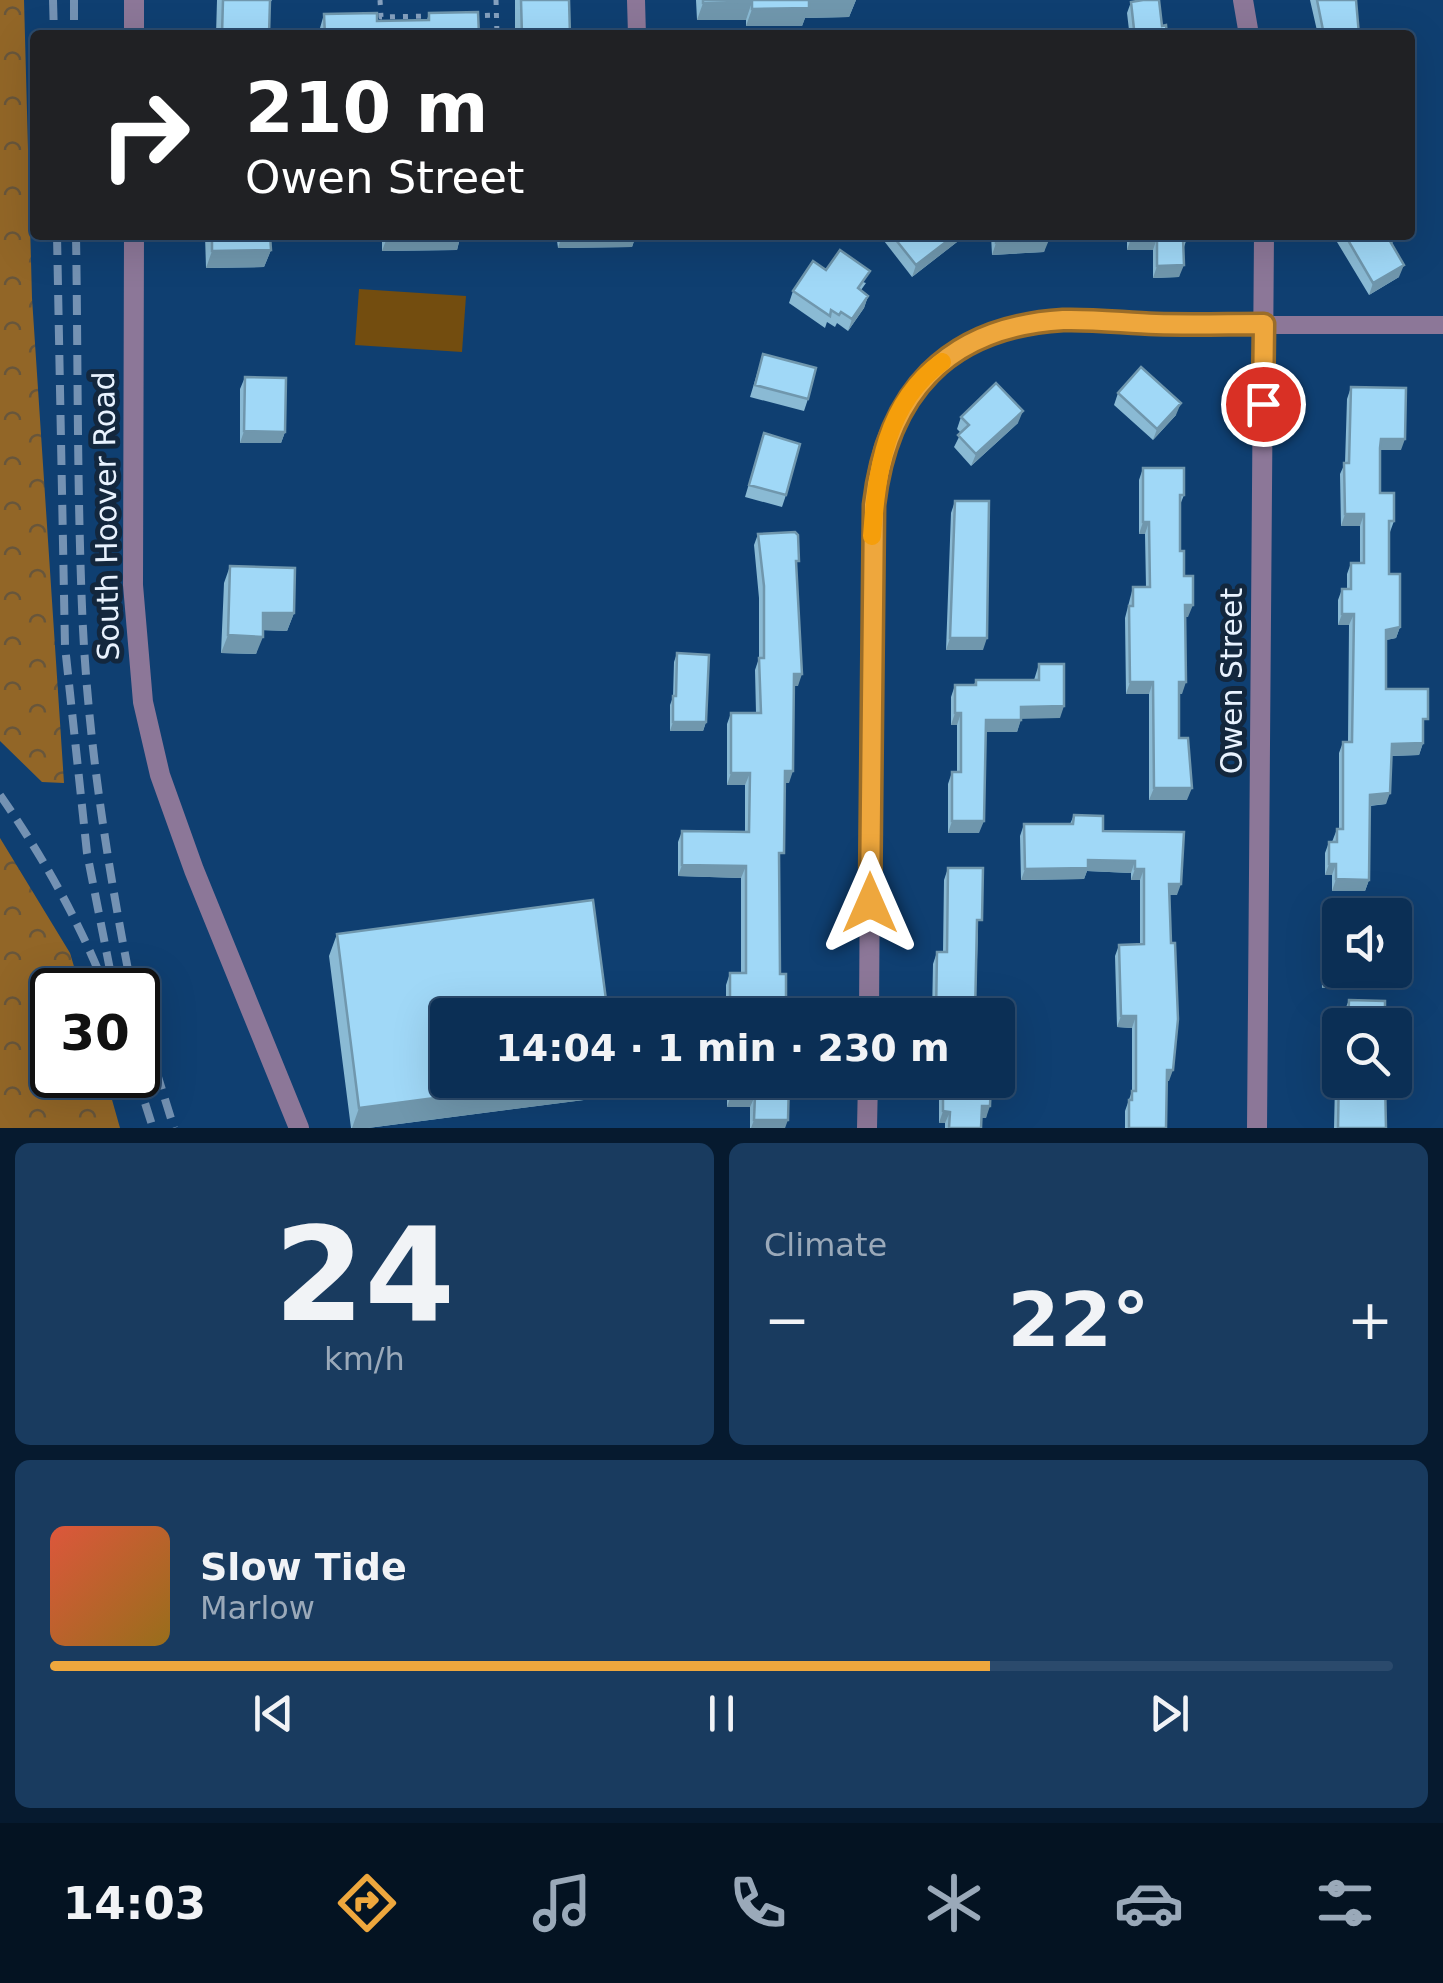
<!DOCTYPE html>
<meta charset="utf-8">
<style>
:root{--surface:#0b2f55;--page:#193b5f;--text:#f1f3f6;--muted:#9aa9b9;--line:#2b4a6c;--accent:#eea73d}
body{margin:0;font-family:"DejaVu Sans",sans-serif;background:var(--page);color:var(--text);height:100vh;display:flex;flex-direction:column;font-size:38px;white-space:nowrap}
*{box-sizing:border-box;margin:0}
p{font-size:32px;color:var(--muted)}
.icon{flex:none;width:55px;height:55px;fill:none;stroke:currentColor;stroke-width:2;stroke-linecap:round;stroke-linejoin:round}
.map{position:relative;height:1128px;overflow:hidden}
.side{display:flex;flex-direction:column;gap:15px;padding:15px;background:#061a2f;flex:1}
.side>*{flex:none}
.guide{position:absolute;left:30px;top:30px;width:1385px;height:210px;border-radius:10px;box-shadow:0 10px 40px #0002,0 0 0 2px var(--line);background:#202124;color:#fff;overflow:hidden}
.buttons{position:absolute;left:1322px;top:898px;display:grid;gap:20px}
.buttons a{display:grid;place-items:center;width:90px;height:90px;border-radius:10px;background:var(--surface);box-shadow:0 10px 40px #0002,0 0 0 2px var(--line);font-size:50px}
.speed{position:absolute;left:30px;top:968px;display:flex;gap:20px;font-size:50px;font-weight:700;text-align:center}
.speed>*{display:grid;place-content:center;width:130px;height:130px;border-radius:50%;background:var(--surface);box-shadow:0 10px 40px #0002,0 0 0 2px var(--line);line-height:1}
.speed .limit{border:5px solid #111;border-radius:15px;background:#fff;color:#111}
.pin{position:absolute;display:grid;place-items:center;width:85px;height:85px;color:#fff;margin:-42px;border:5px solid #fff;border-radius:50%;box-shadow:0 2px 10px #0007}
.me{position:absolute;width:110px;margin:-55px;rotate:0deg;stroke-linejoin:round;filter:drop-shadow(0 0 8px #0008)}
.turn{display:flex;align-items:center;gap:35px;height:210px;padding:0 50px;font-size:45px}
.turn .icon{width:130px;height:130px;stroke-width:2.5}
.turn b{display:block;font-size:70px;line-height:85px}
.big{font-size:75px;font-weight:800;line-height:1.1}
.side .widget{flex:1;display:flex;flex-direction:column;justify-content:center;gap:15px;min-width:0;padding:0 35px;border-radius:15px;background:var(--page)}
.side .dial{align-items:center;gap:0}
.dial b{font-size:130px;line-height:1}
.song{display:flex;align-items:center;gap:30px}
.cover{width:120px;height:120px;border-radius:15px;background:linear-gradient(135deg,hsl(10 70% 55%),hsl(40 70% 35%))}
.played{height:10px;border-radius:5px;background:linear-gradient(90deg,var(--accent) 70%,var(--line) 70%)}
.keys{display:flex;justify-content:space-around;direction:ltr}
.heat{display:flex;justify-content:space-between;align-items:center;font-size:55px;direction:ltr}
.side .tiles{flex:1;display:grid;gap:15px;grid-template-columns:1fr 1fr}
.widget:last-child{grid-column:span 2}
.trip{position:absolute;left:430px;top:998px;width:585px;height:100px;border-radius:10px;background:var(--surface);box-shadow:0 10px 40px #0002,0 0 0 2px var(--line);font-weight:800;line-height:100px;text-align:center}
.tab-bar{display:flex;height:160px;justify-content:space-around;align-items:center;background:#041322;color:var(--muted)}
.tab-bar .icon{width:70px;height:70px}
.tab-bar .on{color:var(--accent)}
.tab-bar b{font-size:45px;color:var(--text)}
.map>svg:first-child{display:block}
</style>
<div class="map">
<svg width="1443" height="1128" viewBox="0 0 1443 1128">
<defs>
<pattern id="forest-crowns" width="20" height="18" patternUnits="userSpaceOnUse" patternTransform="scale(2.5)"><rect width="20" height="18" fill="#926627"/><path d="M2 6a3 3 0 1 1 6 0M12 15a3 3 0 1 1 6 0" fill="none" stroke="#68563b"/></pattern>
</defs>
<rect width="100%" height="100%" fill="#0f3f71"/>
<!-- forest -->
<path fill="url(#forest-crowns)" d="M 0,0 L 24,0 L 32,298 L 64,783 L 42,782 L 0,741 Z
M 0,838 L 70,953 L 81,990 L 52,990 L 52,1075 L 105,1075 L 120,1128 L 0,1128 Z"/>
<!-- garden -->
<path fill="#734d0f" d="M 359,289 L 466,296 L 462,352 L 355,345 Z"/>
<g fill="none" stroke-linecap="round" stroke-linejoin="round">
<!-- path -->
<path stroke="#85a0be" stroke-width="5" stroke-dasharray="5 8" stroke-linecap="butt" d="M 380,0 L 381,17 L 431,16
M 496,0 L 497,35
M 472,16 L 496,15"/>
<!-- lane -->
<path stroke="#8c7798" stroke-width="18" d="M 636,0 L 637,35
M 1264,325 L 1443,325"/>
<!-- street -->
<path stroke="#8c7798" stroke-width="20" d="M 134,0 L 134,35
M 1243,0 L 1249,35
M 134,235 L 133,585 L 143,702 L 160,775 L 194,870 L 299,1128
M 869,1015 L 872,542 C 873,517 873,490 879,466 C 898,377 975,325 1063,320 C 1094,319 1125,323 1156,324 C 1192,325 1228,324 1264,325
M 867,1128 L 868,1080
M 1257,1128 L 1264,235"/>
<!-- rail -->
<path stroke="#7492b3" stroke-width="8" stroke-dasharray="20 10" stroke-linecap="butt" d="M 53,0 L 54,35
M 74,0 L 74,35
M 57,235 L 65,646 L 87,853 L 114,990
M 76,235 C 78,359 77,483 82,607 C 87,736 107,864 132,990
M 0,795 C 41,854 76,915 103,982
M 138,1013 L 174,1128
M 136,1075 L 153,1128"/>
</g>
<!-- wall -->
<path fill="#8abad4" d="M 217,0 L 272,0 L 270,3 L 269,35 L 216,35 Z
M 515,0 L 569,0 L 570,35 L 515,35 Z
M 696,0 L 856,0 L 849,17 L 805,18 L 802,26 L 746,26 L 746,20 L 697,20 Z
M 1310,0 L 1356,0 L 1359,35 L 1318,35 Z
M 1131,2 L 1162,26 L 1167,35 L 1112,35 L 1113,32 L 1129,30 L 1127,13 Z
M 429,13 L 479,35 L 318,35 L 324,14 L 377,21 L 427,20 Z
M 205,235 L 270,235 L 271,250 L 264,267 L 206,268 Z
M 382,235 L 636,235 L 632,247 L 558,248 L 557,241 L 459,242 L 457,250 L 382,251 Z
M 882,235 L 966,235 L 912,277 L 881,237 Z
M 991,235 L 1048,235 L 1044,252 L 992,255 Z
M 1127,235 L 1188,235 L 1183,250 L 1179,277 L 1153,278 L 1153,250 L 1127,250 Z
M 1335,235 L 1397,235 L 1395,241 L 1391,243 L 1399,277 L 1369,295 L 1334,237 Z
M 826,270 L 866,283 L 861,290 L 868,296 L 864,308 L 848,331 L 837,323 L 835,327 L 827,322 L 825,328 L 789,303 L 793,291 Z
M 763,354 L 808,399 L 804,411 L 750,397 Z
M 245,377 L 285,432 L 281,443 L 240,443 L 240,389 Z
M 1351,387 L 1401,450 L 1380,450 L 1380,493 L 1394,521 L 1390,532 L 1389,532 L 1389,574 L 1400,627 L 1396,638 L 1386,640 L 1386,689 L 1424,731 L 1423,743 L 1419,755 L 1391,756 L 1386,804 L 1370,806 L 1369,880 L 1365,891 L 1332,891 L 1332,875 L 1325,875 L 1325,853 L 1329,842 L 1332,842 L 1337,829 L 1339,829 L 1339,753 L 1343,742 L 1348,742 L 1349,625 L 1338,625 L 1338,600 L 1342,589 L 1347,589 L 1347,574 L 1351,563 L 1360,563 L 1360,526 L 1341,526 L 1340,474 L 1345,463 L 1347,399 Z
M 1118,393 L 1176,415 L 1153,440 L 1114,405 Z
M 961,417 L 1018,423 L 971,466 L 954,447 L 961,433 L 957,429 Z
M 764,433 L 786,495 L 782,507 L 745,497 Z
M 1143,468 L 1184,495 L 1180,505 L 1180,551 L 1188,617 L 1185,617 L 1182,694 L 1179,694 L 1179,738 L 1187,800 L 1149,800 L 1149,694 L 1126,694 L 1125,618 L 1133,587 L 1146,587 L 1145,534 L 1139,534 L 1139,480 Z
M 955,501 L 983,650 L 946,650 L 951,513 Z
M 758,534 L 796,569 L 798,686 L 794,686 L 789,783 L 785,783 L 779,865 L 780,974 L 786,1013 L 785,1015 L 726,1015 L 726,985 L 730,973 L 741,973 L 741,878 L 678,876 L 678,842 L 682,831 L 745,832 L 745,785 L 727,785 L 727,724 L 731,713 L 756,713 L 755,670 L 759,658 L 759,598 L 754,545 Z
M 230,566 L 294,613 L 287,631 L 263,630 L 256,654 L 221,653 L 224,583 Z
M 677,653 L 706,722 L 703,731 L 670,731 L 670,705 L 673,697 L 674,662 Z
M 1039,664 L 1060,718 L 1021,718 L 1017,732 L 985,732 L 979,833 L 948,833 L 948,784 L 952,772 L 957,772 L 957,725 L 951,725 L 951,697 L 955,685 L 974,685 L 976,680 L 1034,680 Z
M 1074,815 L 1103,831 L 1177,895 L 1169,895 L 1169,1081 L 1167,1081 L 1166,1128 L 1125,1128 L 1125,1111 L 1132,1091 L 1132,1028 L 1117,1027 L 1115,956 L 1119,945 L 1140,944 L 1140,880 L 1131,880 L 1131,873 L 1087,871 L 1084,879 L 1021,880 L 1020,836 L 1024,824 L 1070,824 Z
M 948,868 L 978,932 L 975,1015 L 932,1015 L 933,964 L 937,952 L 943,952 L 944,880 Z
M 1325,924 L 1365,976 L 1361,988 L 1322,988 L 1321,936 Z
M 337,934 L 448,1080 L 613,1080 L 607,1097 L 368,1128 L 351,1128 L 329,956 Z
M 1349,1000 L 1385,1025 L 1344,1025 L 1344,1012 Z
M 1335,1026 L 1386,1128 L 1334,1128 L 1335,1084 L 1331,1084 L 1331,1038 Z
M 727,1080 L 789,1080 L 785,1128 L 750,1128 L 750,1107 L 727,1107 Z
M 932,1080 L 991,1080 L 986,1118 L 981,1118 L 981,1128 L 945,1128 L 945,1123 L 939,1123 L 939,1089 L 932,1089 Z"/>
<!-- shaded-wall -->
<path fill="#7097ad" d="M 809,0 L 856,0 L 849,17 L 805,18 L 802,26 L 746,26 L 752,9 Z
M 752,2 L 746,20 L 697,20 L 703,3 Z
M 388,235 L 559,235 L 557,241 L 459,242 L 457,250 L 382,251 Z
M 562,235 L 636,235 L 632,247 L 558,248 Z
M 955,235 L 966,235 L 912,277 L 916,265 Z
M 1389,235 L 1397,235 L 1395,241 L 1383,248 L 1387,236 Z
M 1131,238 L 1157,238 L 1153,250 L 1127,250 Z
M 1049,240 L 1044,252 L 992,255 L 996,243 Z
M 271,250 L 264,267 L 206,268 L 212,251 Z
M 1184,265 L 1179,277 L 1153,278 L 1157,266 Z
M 1404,265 L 1399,277 L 1369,295 L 1373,283 Z
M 868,296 L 864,308 L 848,331 L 852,319 Z
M 1181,403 L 1176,415 L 1153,440 L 1157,429 Z
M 1023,411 L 1018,423 L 971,466 L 976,454 Z
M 244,431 L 285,432 L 281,443 L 240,443 Z
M 1381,439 L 1405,439 L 1401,450 L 1377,450 Z
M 1345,514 L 1364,514 L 1360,526 L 1341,526 Z
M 1143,522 L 1149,522 L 1145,534 L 1139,534 Z
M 1185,605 L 1193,605 L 1188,617 L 1181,617 Z
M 263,613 L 294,613 L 287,631 L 257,630 Z
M 1342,614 L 1354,614 L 1349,625 L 1338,625 Z
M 1400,627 L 1396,638 L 1382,641 L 1386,630 Z
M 228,635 L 263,637 L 256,654 L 221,653 Z
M 950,638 L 987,638 L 983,650 L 946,650 Z
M 794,674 L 802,674 L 798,686 L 790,686 Z
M 1130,682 L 1153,682 L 1149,694 L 1126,694 Z
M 1179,682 L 1186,682 L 1182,694 L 1175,694 Z
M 1064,706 L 1060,718 L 1017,719 L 1021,707 Z
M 955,713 L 961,713 L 957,725 L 951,725 Z
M 986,720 L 1021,720 L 1017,732 L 981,732 Z
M 673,722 L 706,722 L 703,731 L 670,731 Z
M 1423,743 L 1419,755 L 1388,756 L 1392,744 Z
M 785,771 L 793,771 L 789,783 L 781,783 Z
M 731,773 L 750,773 L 745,785 L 727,785 Z
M 1154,788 L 1192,788 L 1187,800 L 1149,800 Z
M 1390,793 L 1386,804 L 1366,806 L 1370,795 Z
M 952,821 L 984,821 L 979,833 L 948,833 Z
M 1088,860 L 1135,861 L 1131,873 L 1087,871 L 1084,879 L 1021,880 L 1025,869 Z
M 1329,864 L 1336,864 L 1332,875 L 1325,875 Z
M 682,865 L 746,866 L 741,878 L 678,876 Z
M 1135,869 L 1144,869 L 1140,880 L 1131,880 Z
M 1336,879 L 1369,880 L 1365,891 L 1332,891 Z
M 1169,884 L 1181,884 L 1177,895 L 1165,895 Z
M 1326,976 L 1365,976 L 1361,988 L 1322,988 Z
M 730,1013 L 755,1013 L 754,1015 L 729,1015 Z
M 1121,1016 L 1136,1016 L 1132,1028 L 1117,1027 Z
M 1167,1070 L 1173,1070 L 1169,1081 L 1163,1081 Z
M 1335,1072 L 1339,1072 L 1335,1084 L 1331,1084 Z
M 571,1080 L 613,1080 L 607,1097 L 368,1128 L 352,1128 L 359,1108 Z
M 936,1080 L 943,1080 L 939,1089 L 932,1089 Z
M 731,1095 L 755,1096 L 750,1107 L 727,1107 Z
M 982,1106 L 990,1106 L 986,1118 L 977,1118 Z
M 943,1111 L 950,1112 L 945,1123 L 939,1123 Z
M 754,1120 L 788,1120 L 785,1128 L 751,1128 Z"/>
<!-- building -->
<path fill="#a0d8f7" stroke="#7097ad" stroke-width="2.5" d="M 223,0 L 270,0 L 269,35 L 222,35 Z
M 521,0 L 569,0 L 570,35 L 522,35 Z
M 703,0 L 824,0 L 809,0 L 809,8 L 752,9 L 752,2 L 703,3 Z
M 1143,0 L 1159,0 L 1162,26 L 1166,25 L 1167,35 L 1113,35 L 1113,32 L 1134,29 L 1131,2 Z
M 1317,0 L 1356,0 L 1359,35 L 1324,35 Z
M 478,12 L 479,35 L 325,35 L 324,14 L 377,13 L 377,21 L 429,20 L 429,13 Z
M 212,235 L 270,235 L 271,250 L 212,251 Z
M 892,235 L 955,235 L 916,265 Z
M 996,235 L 1048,235 L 1049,240 L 996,243 Z
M 1131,235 L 1188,235 L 1188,238 L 1183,238 L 1184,265 L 1157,266 L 1157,238 L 1131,238 Z
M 1345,235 L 1389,235 L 1387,236 L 1404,265 L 1373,283 Z
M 840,250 L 870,271 L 858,288 L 868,296 L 852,319 L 841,312 L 839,315 L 831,310 L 830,316 L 793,291 L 813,261 L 826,270 Z
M 763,354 L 816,368 L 808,399 L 755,385 Z
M 1141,367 L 1181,403 L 1157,429 L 1118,393 Z
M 245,377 L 286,378 L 285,432 L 244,431 Z
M 996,383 L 1023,411 L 976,454 L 958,435 L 969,425 L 961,417 Z
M 1351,387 L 1406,388 L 1405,439 L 1381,439 L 1380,448 L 1380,493 L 1394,493 L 1394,521 L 1389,521 L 1389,574 L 1400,574 L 1400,627 L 1386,630 L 1386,689 L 1428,689 L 1428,719 L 1423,719 L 1423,743 L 1392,744 L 1390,793 L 1370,795 L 1369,880 L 1336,879 L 1336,864 L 1329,864 L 1329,842 L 1337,842 L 1337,829 L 1343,829 L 1343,742 L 1352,742 L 1354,614 L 1342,614 L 1342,589 L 1351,589 L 1351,563 L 1364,563 L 1364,514 L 1345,514 L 1344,463 L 1349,463 Z
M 764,433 L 800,444 L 786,495 L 749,485 Z
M 1143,468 L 1184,468 L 1184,495 L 1180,495 L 1180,551 L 1184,551 L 1184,576 L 1193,576 L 1193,605 L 1185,605 L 1186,682 L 1179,682 L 1179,738 L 1188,738 L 1192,788 L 1154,788 L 1153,682 L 1130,682 L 1129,606 L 1133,606 L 1133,587 L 1150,587 L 1149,522 L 1143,522 Z
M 955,501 L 989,501 L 987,638 L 950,638 Z
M 795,532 L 798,535 L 799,561 L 796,561 L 802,674 L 794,674 L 793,771 L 785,771 L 784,853 L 779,853 L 780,974 L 786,974 L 786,1013 L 780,1013 L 780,1015 L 755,1015 L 755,1013 L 730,1013 L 730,973 L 746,973 L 746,866 L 682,865 L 682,831 L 749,832 L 750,773 L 731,773 L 731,713 L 761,713 L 759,658 L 764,658 L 764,586 L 758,534 Z
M 230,566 L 295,568 L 294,613 L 263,613 L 263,637 L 228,635 Z
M 677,653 L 709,655 L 706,722 L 673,722 L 673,696 L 676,696 Z
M 1039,664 L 1064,664 L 1064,706 L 1021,707 L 1021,720 L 986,720 L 984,821 L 952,821 L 952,772 L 961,772 L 961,713 L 955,713 L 955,685 L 976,685 L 976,680 L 1039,680 Z
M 1074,815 L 1103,816 L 1103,831 L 1184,832 L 1181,884 L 1169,884 L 1171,943 L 1175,943 L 1178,1019 L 1173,1070 L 1167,1070 L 1166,1128 L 1129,1128 L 1129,1100 L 1132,1100 L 1132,1091 L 1136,1091 L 1136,1016 L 1121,1016 L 1119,945 L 1144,944 L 1144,869 L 1135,869 L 1135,861 L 1088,860 L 1088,868 L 1025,869 L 1024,824 L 1073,824 Z
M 948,868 L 983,868 L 982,920 L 977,920 L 975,1015 L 936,1015 L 937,952 L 947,952 Z
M 593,900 L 608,1015 L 448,1015 L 448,1080 L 571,1080 L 359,1108 L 337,934 Z
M 1325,924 L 1340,924 L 1340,970 L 1365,970 L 1365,976 L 1326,976 Z
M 1349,1000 L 1385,1001 L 1385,1025 L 1348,1025 Z
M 1335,1026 L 1340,1026 L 1340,1080 L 1385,1080 L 1386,1128 L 1338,1128 L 1339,1072 L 1335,1072 Z
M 731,1080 L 789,1080 L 788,1120 L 754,1120 L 755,1096 L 731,1095 Z
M 943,1080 L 991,1080 L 990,1106 L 982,1106 L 981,1128 L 949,1128 L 950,1112 L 943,1111 Z"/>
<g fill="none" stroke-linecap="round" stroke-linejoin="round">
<!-- route casing -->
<g stroke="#9b6d28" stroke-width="25">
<path id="route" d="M 870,903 L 874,505 C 887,393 947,327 1063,320 C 1094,319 1125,323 1156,324 C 1192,325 1228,324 1264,324 L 1263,404"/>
</g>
<!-- route -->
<use href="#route" stroke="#eea73d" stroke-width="18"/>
<!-- slow -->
<path stroke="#f59e0b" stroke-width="18" d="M 872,536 C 877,471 885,403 942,362"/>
</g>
<g text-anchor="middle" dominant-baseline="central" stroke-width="10" stroke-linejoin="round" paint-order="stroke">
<!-- street labels -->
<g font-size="30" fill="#e8f2fe" stroke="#13273d">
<text transform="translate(106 516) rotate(-91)">South Hoover Road</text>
<text transform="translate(1231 681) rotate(-90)">Owen Street</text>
</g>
</g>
</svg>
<div class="buttons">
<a><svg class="icon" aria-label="sound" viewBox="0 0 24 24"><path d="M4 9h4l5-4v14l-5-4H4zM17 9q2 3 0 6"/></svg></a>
<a><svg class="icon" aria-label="search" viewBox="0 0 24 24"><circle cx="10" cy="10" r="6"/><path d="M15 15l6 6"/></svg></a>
</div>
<div class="speed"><div class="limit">30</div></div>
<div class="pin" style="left:1263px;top:404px;background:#d93025"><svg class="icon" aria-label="arrive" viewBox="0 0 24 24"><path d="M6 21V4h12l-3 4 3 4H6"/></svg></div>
<svg class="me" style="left:870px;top:903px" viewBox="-20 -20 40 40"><path d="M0-17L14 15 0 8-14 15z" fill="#eea73d" stroke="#fff" stroke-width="4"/></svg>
<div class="trip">14:04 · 1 min · 230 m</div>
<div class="guide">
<div class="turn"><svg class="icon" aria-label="right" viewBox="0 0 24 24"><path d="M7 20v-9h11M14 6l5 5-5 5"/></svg><div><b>210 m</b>Owen Street</div></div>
</div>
</div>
<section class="side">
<div class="tiles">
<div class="widget dial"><b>24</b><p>km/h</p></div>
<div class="widget"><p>Climate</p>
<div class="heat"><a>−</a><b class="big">22°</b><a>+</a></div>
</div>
<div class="widget">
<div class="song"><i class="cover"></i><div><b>Slow Tide</b><p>Marlow</p></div></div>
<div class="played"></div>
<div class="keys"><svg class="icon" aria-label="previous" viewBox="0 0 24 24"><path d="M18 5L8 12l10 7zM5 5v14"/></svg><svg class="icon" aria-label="pause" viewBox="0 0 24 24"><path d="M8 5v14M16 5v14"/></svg><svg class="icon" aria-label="next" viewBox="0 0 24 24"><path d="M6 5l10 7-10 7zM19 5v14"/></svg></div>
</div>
</div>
</section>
<nav class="tab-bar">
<b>14:03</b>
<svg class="icon on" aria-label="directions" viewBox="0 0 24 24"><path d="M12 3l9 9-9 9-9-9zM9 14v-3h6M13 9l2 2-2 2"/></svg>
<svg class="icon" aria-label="music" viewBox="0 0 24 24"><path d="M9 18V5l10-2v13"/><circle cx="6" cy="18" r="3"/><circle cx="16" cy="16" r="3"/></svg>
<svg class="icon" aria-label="phone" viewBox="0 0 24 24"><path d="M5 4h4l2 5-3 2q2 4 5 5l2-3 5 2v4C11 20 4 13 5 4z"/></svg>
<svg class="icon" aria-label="climate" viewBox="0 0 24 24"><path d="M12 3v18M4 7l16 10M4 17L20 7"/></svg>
<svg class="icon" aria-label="car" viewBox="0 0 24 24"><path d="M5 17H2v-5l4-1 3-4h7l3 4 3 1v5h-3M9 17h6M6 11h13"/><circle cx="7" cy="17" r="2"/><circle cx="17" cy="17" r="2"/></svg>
<svg class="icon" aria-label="filters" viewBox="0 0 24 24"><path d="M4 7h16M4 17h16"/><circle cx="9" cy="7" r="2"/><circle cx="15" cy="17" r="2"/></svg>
</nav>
